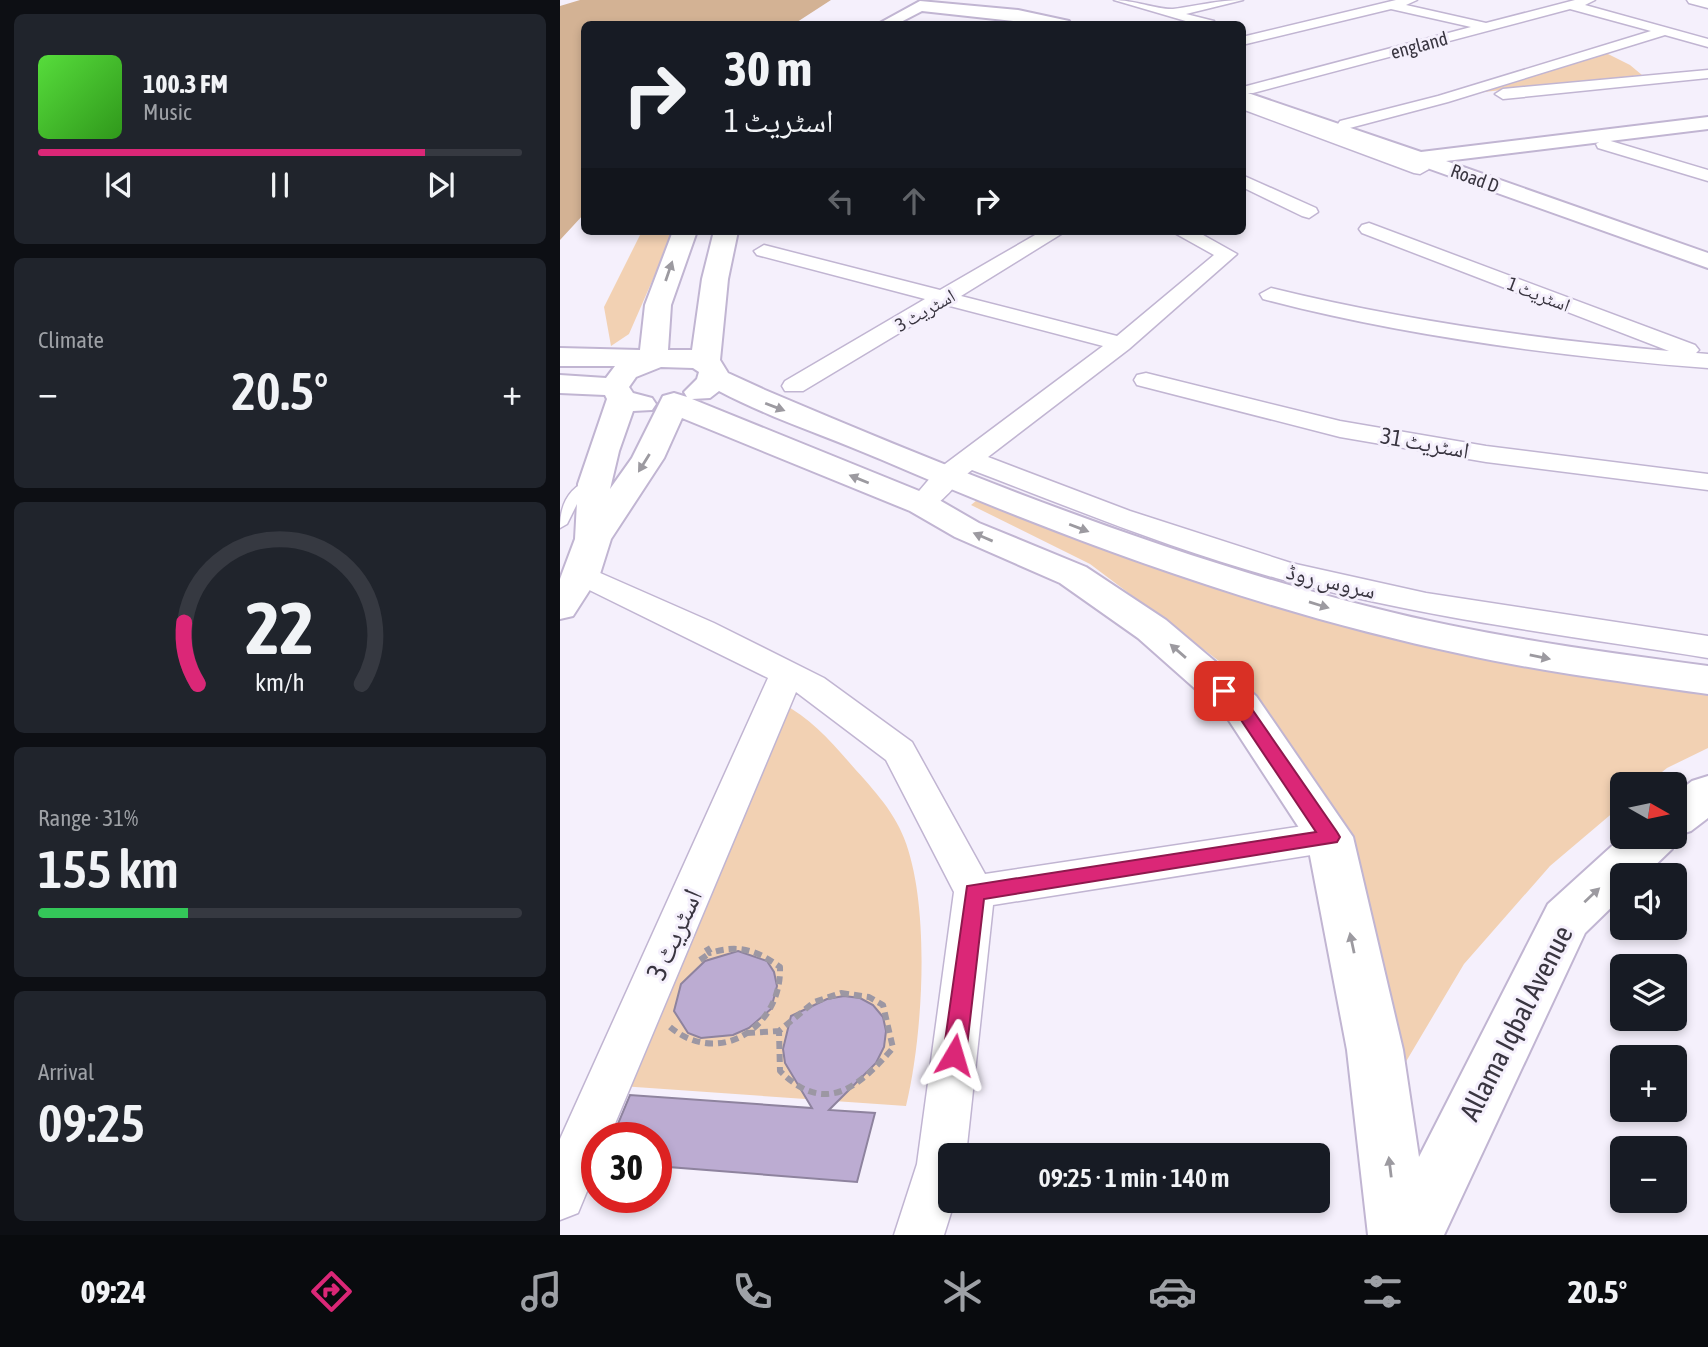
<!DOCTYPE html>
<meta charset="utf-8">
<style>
:root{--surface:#171b24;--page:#20242c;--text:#f1f3f6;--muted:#9ea1a6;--line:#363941;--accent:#db2777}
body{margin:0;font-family:"Asap Condensed","Noto Naskh Arabic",sans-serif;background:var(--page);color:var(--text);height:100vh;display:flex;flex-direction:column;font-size:26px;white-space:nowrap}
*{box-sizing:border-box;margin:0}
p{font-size:23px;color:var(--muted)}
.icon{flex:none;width:38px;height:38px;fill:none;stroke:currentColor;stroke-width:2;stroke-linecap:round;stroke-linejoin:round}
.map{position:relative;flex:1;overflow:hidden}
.panel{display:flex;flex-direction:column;gap:14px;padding:14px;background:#0d0f14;width:560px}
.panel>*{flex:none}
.top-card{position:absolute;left:21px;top:21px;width:665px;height:214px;border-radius:10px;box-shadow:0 4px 10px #0003;background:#171b24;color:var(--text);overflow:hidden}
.needle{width:46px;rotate:99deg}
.controls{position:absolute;left:1050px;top:772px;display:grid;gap:14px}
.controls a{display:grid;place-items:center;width:77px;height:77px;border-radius:10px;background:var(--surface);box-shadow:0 4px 10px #0003;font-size:35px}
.speed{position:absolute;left:21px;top:1122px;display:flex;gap:14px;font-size:35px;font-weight:700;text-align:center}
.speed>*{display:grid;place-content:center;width:91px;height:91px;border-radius:50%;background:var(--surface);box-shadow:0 4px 10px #0003;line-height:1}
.speed .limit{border:10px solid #d22;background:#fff;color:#111}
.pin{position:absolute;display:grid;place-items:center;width:60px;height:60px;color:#fff;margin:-30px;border-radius:14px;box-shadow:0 4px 10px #0006}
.me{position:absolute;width:77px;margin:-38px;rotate:7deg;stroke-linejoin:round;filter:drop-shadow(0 0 5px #0008)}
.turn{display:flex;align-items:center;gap:24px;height:147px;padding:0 28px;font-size:32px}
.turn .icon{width:91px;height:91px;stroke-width:2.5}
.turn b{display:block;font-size:49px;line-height:60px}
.lanes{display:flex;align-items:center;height:66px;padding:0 28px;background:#0003;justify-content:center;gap:35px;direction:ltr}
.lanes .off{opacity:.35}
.big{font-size:52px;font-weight:600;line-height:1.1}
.panel .tile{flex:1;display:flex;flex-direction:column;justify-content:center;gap:10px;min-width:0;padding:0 24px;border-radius:10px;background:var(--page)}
.panel .dial{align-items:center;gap:0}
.dial svg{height:182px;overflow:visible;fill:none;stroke:var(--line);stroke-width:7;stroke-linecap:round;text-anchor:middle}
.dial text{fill:var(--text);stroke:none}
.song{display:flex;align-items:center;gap:21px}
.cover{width:84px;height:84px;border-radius:10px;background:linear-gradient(135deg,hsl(110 70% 55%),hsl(110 70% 35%))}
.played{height:7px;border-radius:4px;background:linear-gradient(90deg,var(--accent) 80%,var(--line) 80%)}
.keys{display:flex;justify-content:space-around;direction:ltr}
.heat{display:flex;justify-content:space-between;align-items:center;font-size:38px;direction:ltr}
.charge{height:10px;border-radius:5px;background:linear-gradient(90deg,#34c759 31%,var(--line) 0)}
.trip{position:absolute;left:378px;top:1143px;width:392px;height:70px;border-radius:10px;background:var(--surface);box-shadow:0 4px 10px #0003;font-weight:600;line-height:70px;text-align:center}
.dock{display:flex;height:112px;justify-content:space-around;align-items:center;background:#090b0e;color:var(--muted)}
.dock .icon{width:49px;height:49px}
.dock .active{color:var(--accent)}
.dock b{font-size:32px;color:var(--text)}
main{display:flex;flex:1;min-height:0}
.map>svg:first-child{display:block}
</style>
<main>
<section class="panel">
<div class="tile">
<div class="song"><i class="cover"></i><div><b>100.3 FM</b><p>Music</p></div></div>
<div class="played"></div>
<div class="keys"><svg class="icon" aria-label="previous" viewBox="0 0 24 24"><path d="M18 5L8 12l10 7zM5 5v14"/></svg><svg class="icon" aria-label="pause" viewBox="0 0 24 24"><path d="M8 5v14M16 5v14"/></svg><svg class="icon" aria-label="next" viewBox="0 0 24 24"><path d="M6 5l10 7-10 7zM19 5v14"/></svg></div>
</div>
<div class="tile"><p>Climate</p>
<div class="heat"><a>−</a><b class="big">20.5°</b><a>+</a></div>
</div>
<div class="tile dial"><svg viewBox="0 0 100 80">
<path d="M14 69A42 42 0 1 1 86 69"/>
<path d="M14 69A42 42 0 0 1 8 42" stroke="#db2777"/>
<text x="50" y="56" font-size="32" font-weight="700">22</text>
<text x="50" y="72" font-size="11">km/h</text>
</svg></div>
<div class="tile"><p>Range · 31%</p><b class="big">155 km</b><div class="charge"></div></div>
<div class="tile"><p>Arrival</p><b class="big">09:25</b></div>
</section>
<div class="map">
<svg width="1148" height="1235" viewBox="0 0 1148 1235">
<rect width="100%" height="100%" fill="#f5f0fc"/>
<!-- green -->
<path fill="#f2d1b3" d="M 1046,53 L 1070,65 L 1082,75 L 905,94 Z
M 82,231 L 114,231 L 69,334 L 51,346 L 44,307 Z
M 422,496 L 620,573 L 1148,690 L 1148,748 L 1107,768 L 1087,784 L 1062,784 L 1062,805 L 990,866 L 904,964 L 841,1070 L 756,794 L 663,664 L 530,564 L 411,505 Z
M 221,703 C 249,717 268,738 288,761 C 309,785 333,809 344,838 C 371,906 363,1036 346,1106 L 61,1086 Z"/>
<!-- water -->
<path fill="#d3b294" d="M 20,0 L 271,0 L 234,24 L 24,24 L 24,214 L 0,240 L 0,6 Z"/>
<!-- building -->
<path fill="#bcacd2" stroke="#8e839e" stroke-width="2" d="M 178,951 L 207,961 L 214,972 L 217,986 L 211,1009 L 189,1028 L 173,1035 L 141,1038 L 128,1033 L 114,1011 L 121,984 L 145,961 Z
M 284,996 L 300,998 L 313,1005 L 323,1017 L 326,1031 L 324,1047 L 316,1063 L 269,1110 L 315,1113 L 297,1182 L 96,1166 L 96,1138 L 52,1138 L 70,1095 L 252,1108 L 225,1063 L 223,1049 L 231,1016 L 267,999 Z"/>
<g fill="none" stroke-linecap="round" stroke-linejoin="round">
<!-- lane casing -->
<g stroke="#c1b5d2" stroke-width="3">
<path id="lane" d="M 32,479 L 39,483 L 18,502 L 7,524 L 0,528 C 0,505 8,487 32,479 Z"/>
</g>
<!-- street casing -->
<g stroke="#c1b5d2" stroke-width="3">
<path id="street" d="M 554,0 C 573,0 600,10 613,9 C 637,6 658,0 683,0 L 626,14 L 654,21 L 655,24 L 636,24 Z
M 836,0 L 857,0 L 846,5 L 926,23 L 1015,0 L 1035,0 L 1025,5 L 1148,39 L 1148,47 L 1105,35 L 888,102 L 786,129 L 778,124 L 780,121 L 878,96 L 1091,31 L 1010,9 L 693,93 L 682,93 L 683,87 L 911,27 L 831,9 L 682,45 L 682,37 Z
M 1127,0 L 1148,0 L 1148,8 L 1129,3 Z
M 1148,70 L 1148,78 L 943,99 L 935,94 L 943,89 Z
M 682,100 L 866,165 L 869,169 L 860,174 L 854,173 L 682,109 Z
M 1044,139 L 1148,170 L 1148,181 L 1038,148 L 1036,144 Z
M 682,175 L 756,208 L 758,212 L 749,218 L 742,216 L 682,187 Z
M 809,223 L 1135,345 L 1139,350 L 1136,353 L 1148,354 L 1148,368 C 1004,357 843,336 703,299 L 700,294 L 711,288 C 841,320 976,339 1109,351 L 802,233 L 799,229 L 802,225 Z
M 482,231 L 506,231 L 401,296 L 557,336 L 654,255 L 611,231 L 636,231 L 677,254 L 569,349 L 428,457 L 570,511 L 731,563 L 866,593 L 1148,636 L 1148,658 C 1004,635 857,617 716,578 C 613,550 512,508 412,470 C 393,484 377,516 352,510 L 348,504 L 377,470 L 543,346 L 386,305 L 243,391 L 225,391 L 222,386 L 225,381 L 365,299 L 197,255 L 194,251 L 204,245 L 380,290 Z
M 586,373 L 780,421 L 926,446 L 1148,474 L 1148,490 L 926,462 L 780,437 L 577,385 L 574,380 L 577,375 Z
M 22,565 L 154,623 L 264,678 L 352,742 L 425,874 L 770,822 L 784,826 L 789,837 L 784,848 L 770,852 L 433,905 L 406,1155 L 390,1155 L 390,1200 L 395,1200 L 384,1235 L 334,1235 L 357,1164 L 394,892 L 326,760 L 236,692 L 49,1138 L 37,1138 L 37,1167 L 18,1213 L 0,1220 L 0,1139 L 208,678 L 11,581 L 7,574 L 11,567 Z"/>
</g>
<!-- secondary casing -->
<g stroke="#c1b5d2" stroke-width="4">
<path id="secondary" d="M 360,1 L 458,10 L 509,21 L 511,24 L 482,24 L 362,11 L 337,24 L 318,24 Z
M 682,91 L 861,152 L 1148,117 L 1148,129 L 886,161 L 1148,253 L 1148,268 L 682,102 Z
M 113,231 L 137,231 L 111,305 L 108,350 L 132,350 L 142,279 L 154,231 L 178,231 L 168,279 L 160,360 L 168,373 L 205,390 C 403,474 605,556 814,608 C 924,636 1035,651 1148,666 L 1148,694 C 1065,682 984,672 902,654 C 702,612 508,540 320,459 C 267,436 210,418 159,391 L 150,398 L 132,399 L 374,497 L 419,523 L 526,567 L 606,620 L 696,696 L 793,837 L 843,1050 L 859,1157 L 988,904 L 1063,836 L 1115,836 L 1115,794 L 1132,781 L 1148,776 L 1148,818 L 1131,831 L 1118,835 L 1112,849 L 1085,875 L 1062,875 L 1062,897 L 1025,933 L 884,1235 L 808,1235 L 787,1050 L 747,840 L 666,716 L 578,638 L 500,583 L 395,537 L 350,511 L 122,418 L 104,458 L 51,539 L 40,574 L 13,616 L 0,619 L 0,579 L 15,539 L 18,484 L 47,399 L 45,395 L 0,393 L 0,375 L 46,378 L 55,366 L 0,366 L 0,348 L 80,350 L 85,305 ZM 101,367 L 133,368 L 139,372 L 137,379 L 124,392 L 127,397 L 114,393 L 103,396 L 72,458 L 50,489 L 59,451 L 73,411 L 92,410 L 96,404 L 92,398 L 73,393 L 69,387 L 76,377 Z"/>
</g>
<!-- path -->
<path stroke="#9c97a3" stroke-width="6" stroke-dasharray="8 5" stroke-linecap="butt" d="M 140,960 L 150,953
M 281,993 L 309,997 L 323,1005 L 333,1048 C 298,1088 265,1116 220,1071 L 219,1031 L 254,1002 Z
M 110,1027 C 159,1068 222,1027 220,967 C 197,950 178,944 150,953 L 144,943
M 187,1033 L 219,1031"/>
<!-- lane -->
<use href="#lane" fill="#fff" fill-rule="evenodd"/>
<!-- street -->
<use href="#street" fill="#fff" fill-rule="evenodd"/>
<!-- secondary -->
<use href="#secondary" fill="#fff" fill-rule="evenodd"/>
</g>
<!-- one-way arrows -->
<defs><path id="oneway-solid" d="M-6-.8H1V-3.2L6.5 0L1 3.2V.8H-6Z" transform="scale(1.75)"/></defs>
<g fill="#9c9aa0">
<use href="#oneway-solid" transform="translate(109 271) rotate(-71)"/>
<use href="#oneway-solid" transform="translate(215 407) rotate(21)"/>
<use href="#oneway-solid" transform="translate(84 463) rotate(122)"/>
<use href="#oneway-solid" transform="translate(299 479) rotate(-158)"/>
<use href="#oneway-solid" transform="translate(519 528) rotate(21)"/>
<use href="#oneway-solid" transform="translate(423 537) rotate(-157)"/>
<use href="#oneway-solid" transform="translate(759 605) rotate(17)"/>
<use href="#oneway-solid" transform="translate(618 651) rotate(-139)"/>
<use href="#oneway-solid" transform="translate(980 657) rotate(11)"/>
<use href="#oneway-solid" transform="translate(1032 895) rotate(-43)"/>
<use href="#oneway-solid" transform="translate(792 943) rotate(-102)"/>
<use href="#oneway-solid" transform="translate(830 1167) rotate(-97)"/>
</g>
<!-- route -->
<path fill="#db2777" stroke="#8e194d" stroke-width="2" d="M 664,685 L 687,702 L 777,832 L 780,837 L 777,842 L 424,899 L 406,1055 L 402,1063 L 394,1066 L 386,1063 L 383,1055 L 407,886 L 756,832 L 675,711 L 655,691 L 658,687 Z"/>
<g text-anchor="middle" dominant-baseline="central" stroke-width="6" stroke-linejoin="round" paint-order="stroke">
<!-- far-street labels -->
<g font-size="19" fill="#393540" stroke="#f5f0fc">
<text transform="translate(859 45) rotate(-15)">england</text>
<text transform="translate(915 178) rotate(20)">Road D</text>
<text transform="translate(979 294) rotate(21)">اسٹریٹ 1</text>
<text transform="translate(365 310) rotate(-30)">اسٹریٹ 3</text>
</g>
<!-- street labels -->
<g font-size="23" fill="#393540" stroke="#f5f0fc">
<text transform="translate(865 443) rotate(10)">اسٹریٹ 31</text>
<text transform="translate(771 581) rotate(13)">سروس روڈ</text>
</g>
<!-- near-street labels -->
<g font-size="28" fill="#393540" stroke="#f5f0fc">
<text transform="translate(114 934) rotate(-66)">اسٹریٹ 3</text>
<text transform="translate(956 1023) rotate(-63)">Allama Iqbal Avenue</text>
</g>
</g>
</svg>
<div class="controls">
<a><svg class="needle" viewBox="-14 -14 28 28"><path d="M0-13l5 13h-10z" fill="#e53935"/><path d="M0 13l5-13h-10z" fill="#9ea1a6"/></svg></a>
<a><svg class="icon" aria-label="sound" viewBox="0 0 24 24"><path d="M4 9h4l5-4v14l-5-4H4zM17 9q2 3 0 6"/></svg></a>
<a><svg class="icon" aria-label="layers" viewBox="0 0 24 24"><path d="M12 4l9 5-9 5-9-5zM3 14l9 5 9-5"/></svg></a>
<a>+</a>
<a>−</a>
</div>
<div class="speed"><div class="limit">30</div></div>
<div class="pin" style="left:664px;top:691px;background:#d93025"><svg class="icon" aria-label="arrive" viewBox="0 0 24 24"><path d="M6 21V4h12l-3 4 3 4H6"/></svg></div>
<svg class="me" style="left:394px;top:1055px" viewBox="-20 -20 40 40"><path d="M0-17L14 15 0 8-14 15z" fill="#db2777" stroke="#fff" stroke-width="4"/></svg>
<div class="trip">09:25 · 1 min · 140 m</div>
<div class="top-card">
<div class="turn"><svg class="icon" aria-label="right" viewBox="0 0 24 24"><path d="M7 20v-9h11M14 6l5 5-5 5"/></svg><div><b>30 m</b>اسٹریٹ 1</div></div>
<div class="lanes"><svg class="icon off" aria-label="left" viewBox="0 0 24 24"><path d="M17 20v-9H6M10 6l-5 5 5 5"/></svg><svg class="icon off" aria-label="ahead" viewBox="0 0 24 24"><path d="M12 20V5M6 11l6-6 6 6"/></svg><svg class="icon" aria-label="right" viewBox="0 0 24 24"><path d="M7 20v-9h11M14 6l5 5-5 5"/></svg></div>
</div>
</div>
</main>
<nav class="dock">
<b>09:24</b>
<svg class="icon active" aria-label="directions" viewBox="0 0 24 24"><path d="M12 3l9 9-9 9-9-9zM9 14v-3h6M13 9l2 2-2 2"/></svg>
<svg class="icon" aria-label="music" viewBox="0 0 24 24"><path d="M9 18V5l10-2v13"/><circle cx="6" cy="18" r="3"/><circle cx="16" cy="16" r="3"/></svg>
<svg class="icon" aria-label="phone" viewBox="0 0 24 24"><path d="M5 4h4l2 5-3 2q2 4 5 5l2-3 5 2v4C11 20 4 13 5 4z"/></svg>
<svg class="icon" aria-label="climate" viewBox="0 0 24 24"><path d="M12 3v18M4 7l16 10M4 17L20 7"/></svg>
<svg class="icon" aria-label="car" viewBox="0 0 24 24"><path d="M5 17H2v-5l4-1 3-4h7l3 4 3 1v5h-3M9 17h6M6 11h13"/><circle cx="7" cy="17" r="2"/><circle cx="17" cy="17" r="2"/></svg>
<svg class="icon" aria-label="filters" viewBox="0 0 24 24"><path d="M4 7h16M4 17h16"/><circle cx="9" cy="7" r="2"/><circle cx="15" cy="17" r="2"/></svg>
<b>20.5°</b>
</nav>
